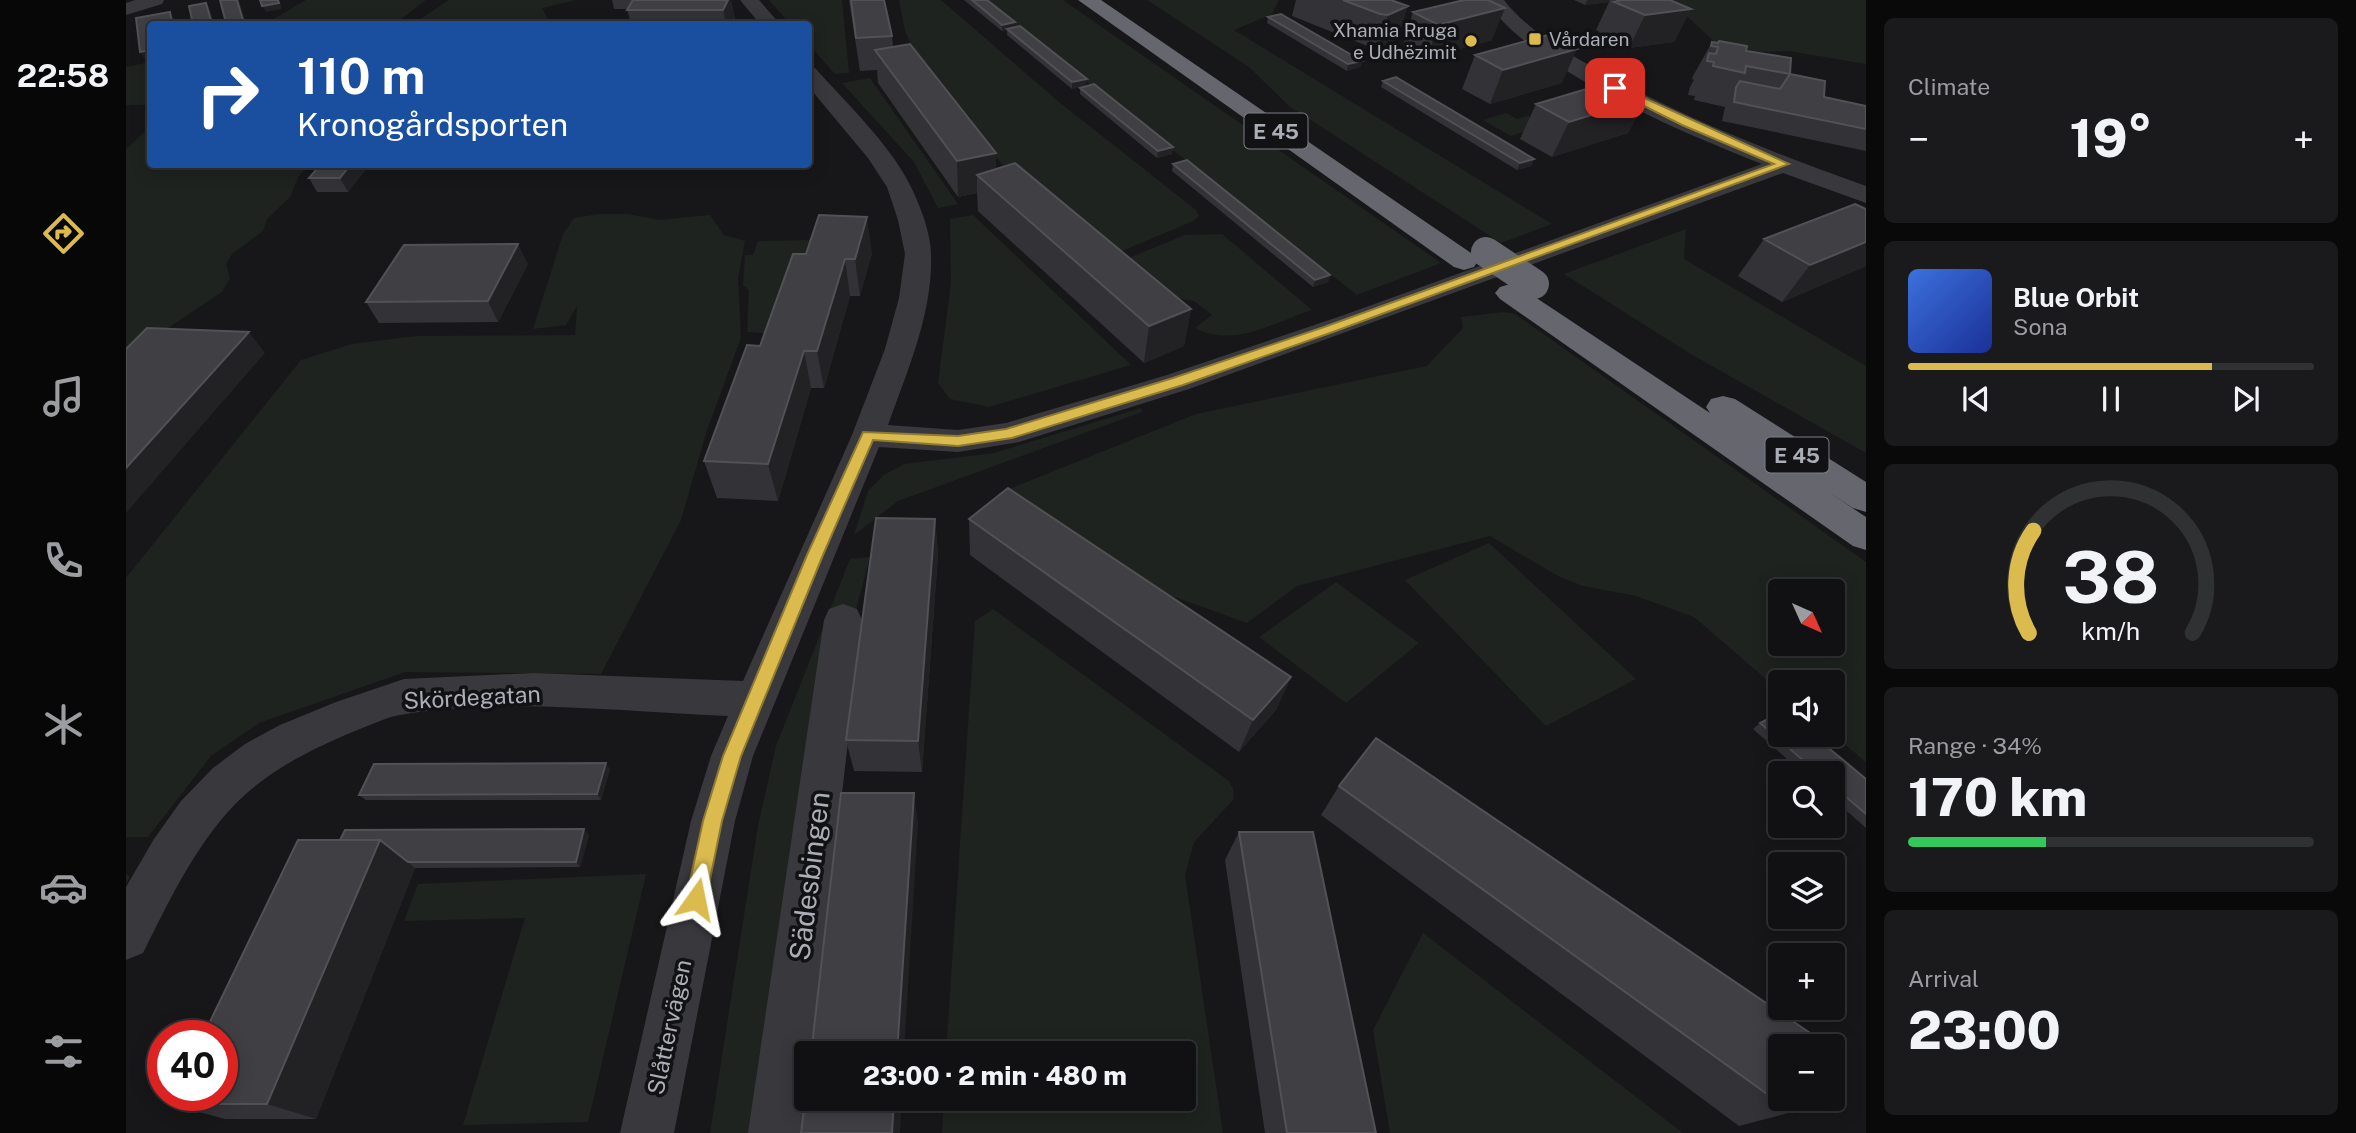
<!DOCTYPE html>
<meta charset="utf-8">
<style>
:root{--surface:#111113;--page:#1a1a1c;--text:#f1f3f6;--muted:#9c9da0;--line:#303133;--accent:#dbbb4d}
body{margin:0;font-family:"Public Sans",sans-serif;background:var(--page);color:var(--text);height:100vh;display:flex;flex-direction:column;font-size:26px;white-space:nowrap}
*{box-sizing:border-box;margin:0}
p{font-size:23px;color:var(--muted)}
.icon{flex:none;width:38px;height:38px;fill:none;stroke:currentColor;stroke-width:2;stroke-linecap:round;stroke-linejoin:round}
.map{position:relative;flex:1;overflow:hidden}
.side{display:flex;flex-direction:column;gap:18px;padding:18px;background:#09090a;width:490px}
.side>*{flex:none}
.banner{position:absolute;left:21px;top:21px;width:665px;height:147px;border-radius:7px;box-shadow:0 4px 18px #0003,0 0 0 2px var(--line);background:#1a4fa0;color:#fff;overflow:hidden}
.needle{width:46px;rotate:135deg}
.fabs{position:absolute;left:1642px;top:579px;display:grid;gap:14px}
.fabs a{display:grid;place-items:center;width:77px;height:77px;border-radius:7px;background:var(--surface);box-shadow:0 4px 18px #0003,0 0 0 2px var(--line);font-size:35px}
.speed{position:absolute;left:21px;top:1020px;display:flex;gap:14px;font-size:35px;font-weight:700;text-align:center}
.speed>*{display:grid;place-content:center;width:91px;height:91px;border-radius:50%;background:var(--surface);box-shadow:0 4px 18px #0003,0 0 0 2px var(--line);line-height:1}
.speed .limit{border:10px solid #d22;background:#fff;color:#111}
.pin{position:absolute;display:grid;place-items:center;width:60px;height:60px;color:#fff;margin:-30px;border-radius:14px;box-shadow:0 4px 10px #0006}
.me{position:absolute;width:77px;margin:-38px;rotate:12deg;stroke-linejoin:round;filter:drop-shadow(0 0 5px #0008)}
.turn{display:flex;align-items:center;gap:24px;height:147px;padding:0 35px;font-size:32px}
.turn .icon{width:91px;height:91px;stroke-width:2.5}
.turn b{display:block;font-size:49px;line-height:60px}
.big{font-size:52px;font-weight:800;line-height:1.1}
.side .widget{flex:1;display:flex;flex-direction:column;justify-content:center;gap:10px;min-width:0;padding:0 24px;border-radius:10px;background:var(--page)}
.side .dial{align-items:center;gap:0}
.dial svg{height:182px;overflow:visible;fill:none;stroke:var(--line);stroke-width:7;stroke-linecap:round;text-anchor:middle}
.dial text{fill:var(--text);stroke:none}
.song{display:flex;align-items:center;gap:21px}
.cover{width:84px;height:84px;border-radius:10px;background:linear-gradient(135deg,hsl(220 70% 55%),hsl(230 70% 35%))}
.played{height:7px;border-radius:4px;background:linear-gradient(90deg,var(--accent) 75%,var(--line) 75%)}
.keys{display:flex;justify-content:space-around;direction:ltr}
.heat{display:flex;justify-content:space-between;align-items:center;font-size:38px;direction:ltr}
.charge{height:10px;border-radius:5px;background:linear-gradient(90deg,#34c759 34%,var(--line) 0)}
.trip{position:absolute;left:668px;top:1041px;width:402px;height:70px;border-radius:7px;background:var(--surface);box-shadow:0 4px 18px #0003,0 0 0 2px var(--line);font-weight:800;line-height:70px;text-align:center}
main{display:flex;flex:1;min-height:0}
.menu{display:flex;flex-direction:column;width:126px;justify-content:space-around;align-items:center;background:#070708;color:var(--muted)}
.menu .icon{width:49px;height:49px}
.menu .selected{color:var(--accent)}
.menu b{font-size:32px;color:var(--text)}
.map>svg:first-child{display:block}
</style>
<main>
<nav class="menu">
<b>22:58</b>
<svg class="icon selected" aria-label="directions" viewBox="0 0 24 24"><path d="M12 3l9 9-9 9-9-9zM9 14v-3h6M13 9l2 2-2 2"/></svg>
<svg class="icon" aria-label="music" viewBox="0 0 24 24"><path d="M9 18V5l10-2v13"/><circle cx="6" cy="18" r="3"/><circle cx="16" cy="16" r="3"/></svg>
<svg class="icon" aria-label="phone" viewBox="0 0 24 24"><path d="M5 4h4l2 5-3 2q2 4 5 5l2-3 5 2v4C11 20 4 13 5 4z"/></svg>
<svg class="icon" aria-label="climate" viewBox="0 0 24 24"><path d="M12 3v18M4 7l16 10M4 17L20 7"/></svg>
<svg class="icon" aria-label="car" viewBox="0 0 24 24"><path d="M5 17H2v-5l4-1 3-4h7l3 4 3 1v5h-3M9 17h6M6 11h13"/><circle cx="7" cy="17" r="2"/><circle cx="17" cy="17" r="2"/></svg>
<svg class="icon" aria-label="filters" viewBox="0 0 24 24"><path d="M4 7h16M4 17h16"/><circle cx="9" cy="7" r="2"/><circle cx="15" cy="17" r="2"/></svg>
</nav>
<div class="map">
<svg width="1740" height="1133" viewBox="0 0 1740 1133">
<rect width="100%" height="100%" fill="#171719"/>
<!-- green -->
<path fill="#1e231f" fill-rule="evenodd" d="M 180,0 L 300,0 L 269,24 L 139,24 Z
M 323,0 L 450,0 L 416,8 L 424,24 C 379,21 333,25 287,24 Z
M 643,0 L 716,0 L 723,73 L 709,74 L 683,45 L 682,24 L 664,24 Z
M 773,0 L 815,0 L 933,102 L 1070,210 L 1073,216 L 1067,221 L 982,257 L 893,185 L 795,66 L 779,31 Z
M 857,0 L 937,0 L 1315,263 L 1231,295 Z
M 1021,0 L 1153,0 L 1146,14 L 1108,30 L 1426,224 L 1375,243 L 1163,106 L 1123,67 Z
M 1543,0 L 1740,0 L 1740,64 L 1663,51 L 1601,53 Z
M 24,62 L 24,105 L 0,105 L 0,67 Z
M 744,78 L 832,204 L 812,208 L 788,162 L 716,83 Z
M 1380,113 L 1391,119 L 1402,116 L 1420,125 L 1385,136 L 1357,120 Z
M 24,127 L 24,164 L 183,165 L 172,177 L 164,197 L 141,219 L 137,231 L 106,254 L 100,264 L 104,278 L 96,292 L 0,356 L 0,149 Z
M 473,214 L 502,214 L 533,220 L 584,215 L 598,235 L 619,241 L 612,278 L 615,338 L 581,430 L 555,520 L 475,674 L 279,672 L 133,723 L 85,756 L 22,837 L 0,837 L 0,578 L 175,360 L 226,344 L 291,336 L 449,335 L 451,306 L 440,325 L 407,329 L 437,234 L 448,218 Z
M 847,215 L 1005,365 L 863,407 L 824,399 L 812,383 L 825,283 L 824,219 Z
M 1560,229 L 1558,259 L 1740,366 L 1740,453 L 1563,353 L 1438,274 Z
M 1096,234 L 1186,310 C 1147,323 1108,348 1069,328 L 1086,315 L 1068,301 L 1034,295 L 988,264 L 1059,235 Z
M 686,240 L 638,333 L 621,332 L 623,290 L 617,285 L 619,255 L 627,255 L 632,241 Z
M 1378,312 L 1389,314 L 1740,562 L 1740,762 L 1706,734 L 1706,682 L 1654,682 L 1654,691 L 1568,617 L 1510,596 L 1457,586 L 1432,576 L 1364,536 L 1171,586 L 1121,623 L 1035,592 L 883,489 L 1070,414 L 1301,366 L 1337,328 L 1335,317 ZM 1654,592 L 1706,592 L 1706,644 L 1654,644 Z
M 1015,408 L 1016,412 L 772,501 L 728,535 L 742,491 L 758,475 L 778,464 L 868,453 Z
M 1363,543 L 1510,679 L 1420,726 L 1279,580 Z
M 744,557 L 684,782 L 635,1133 L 584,1133 L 632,826 L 650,746 L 724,559 Z
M 1210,582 L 1293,643 L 1220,703 L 1133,637 Z
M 867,609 L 1103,781 L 1107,789 L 1108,799 L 1068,842 L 1059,875 L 1097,1133 L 816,1133 L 818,1099 L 1059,1099 L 1059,1054 L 820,1053 L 849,621 Z
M 520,874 L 462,1122 L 337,1125 L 399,918 L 278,921 L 292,884 Z
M 1297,933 L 1557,1133 L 1264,1133 L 1247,1030 Z"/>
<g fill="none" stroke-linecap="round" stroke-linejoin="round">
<!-- minor -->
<path fill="#39393d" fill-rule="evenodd" d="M 9,0 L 38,0 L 36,4 L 0,15 L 0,3 Z
M 614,0 L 633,0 L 654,24 L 634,24 Z
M 1359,0 L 1378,0 C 1403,32 1441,53 1476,72 C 1560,119 1650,154 1740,186 L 1740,203 L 1657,173 L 1063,389 L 893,442 L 832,452 L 753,447 L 627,756 L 609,821 L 548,1133 L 494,1133 L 565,821 L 585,756 L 602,716 C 494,712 381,697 274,715 C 261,717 247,724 234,729 C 185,749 137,772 101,813 C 65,854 41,905 17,953 L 0,960 L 0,887 L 28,839 L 55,801 L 87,768 L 119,744 L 154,725 L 210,702 L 278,679 L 408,673 L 617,681 L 726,435 L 759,349 L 773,298 L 779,254 L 772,220 L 761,187 L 742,158 L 682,86 L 682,66 L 689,68 C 721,104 766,146 786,189 C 795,208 805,234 805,255 C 807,313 781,372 762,425 L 832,430 L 880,423 L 1041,375 L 1218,315 L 1636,164 C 1555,132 1408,71 1359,0 Z
M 717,604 L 731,609 L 736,620 L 686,1054 L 681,1054 L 681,1095 L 676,1133 L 622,1133 L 698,620 L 703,609 Z"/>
<!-- highway -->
<path fill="#65666e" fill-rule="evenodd" d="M 952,0 L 975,0 L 1348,255 L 1352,261 L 1348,267 L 1338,270 L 1328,267 Z
M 1384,284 L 1394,287 L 1584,413 L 1580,407 L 1585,399 L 1597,396 L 1609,399 L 1740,482 L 1740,512 L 1727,508 L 1701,491 L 1740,517 L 1740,550 L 1727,546 L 1374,299 L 1369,293 L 1374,287 Z"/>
<!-- highway-bridge -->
<path stroke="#65666e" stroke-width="30" d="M 1360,252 L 1408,284"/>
</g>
<!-- wall -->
<path fill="#333337" d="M 486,0 L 605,0 L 610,24 L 505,24 L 501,9 L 488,9 Z
M 723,0 L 758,0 L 766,36 L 767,47 L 870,169 L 1065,309 L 1058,346 L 1018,363 L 852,211 L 851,193 L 832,197 L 752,83 L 751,70 L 734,71 Z
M 838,0 L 861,0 L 889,22 L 889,27 L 960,85 L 946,89 L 881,35 L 881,30 L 876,31 Z
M 1170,0 L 1265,0 L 1272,39 L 1252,48 L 1244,47 L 1166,16 Z
M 1448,0 L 1544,0 L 1565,9 L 1548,42 L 1503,48 L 1473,34 L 1474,32 L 1470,30 L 1483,2 L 1459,5 Z
M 1287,12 L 1366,40 L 1301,58 L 1277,45 Z
M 1142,17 L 1236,61 L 1234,67 L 1221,71 L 1141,23 Z
M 1593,41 L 1620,51 L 1664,74 L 1698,97 L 1740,106 L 1740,151 L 1596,121 L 1599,107 L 1568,100 L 1569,96 L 1562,95 L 1564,87 L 1568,80 L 1566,79 L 1567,76 L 1586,42 L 1592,43 Z
M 1349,55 L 1436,83 L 1364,104 L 1336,89 Z
M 1257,81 L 1408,159 L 1405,166 L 1391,170 L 1255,87 Z
M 954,88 L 1047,147 L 1046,154 L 1031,158 L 954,94 Z
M 1521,98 L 1502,133 L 1426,157 L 1394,139 L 1410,104 Z
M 195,164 L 244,164 L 222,192 L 191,192 L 183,178 Z
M 262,164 L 294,164 L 290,170 L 264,170 Z
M 1047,164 L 1204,275 L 1202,282 L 1187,287 L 1046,171 Z
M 1740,209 L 1740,266 L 1656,302 L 1612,276 L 1638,239 Z
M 746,253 L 734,296 L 724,296 L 698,388 L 685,388 L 652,501 L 591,498 L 578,461 L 680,254 Z
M 402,264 L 372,322 L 253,323 L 240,302 Z
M 809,519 L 812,555 L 796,772 L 728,771 L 720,740 Z
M 843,519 L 1165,677 L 1150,710 L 1113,752 L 844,555 Z
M 1634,723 L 1740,779 L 1740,828 L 1706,798 L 1706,774 L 1678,774 L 1627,729 Z
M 484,769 L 475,800 L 240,800 L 233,795 Z
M 1213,786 L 1666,1112 L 1613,1126 L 1195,815 Z
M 1113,832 L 1250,1133 L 1139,1133 L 1099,860 Z
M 463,835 L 454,867 L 289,868 L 190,1119 L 99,1119 L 44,1104 L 214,840 Z"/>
<!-- shaded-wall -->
<path fill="#222225" d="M 111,0 L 113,0 L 120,24 L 101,24 L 100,23 Z
M 153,0 L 156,9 L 140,12 L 136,6 Z
M 602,0 L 605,0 L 610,24 L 600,24 L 597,10 Z
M 1461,0 L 1484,0 L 1483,2 L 1459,5 Z
M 80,3 L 84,9 L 88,24 L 86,24 Z
M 1282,6 L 1272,39 L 1252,48 L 1262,15 Z
M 1379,8 L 1366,40 L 1301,58 L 1312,25 Z
M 1565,9 L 1548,42 L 1503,48 L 1519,15 Z
M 44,12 L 48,18 L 49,24 L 46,24 Z
M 889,22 L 889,28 L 876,31 L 876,25 Z
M 1451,49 L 1436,83 L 1364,104 L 1377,70 Z
M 24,50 L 24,57 L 18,58 L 14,52 Z
M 1236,61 L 1234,67 L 1221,71 L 1222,64 Z
M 961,79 L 960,85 L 946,89 L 946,82 Z
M 1521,98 L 1502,133 L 1426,157 L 1443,122 Z
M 1047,147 L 1046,154 L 1031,158 L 1032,151 Z
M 870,153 L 870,189 L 851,175 L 851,193 L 832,197 L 831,161 Z
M 1408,159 L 1405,166 L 1391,170 L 1394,163 Z
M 225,164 L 244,164 L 222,192 L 214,178 Z
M 288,164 L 294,164 L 290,170 Z
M 741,217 L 746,253 L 734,296 L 729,259 Z
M 1740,242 L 1740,266 L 1656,302 L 1684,265 Z
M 392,244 L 402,264 L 372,322 L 362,301 Z
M 719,259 L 724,296 L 698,388 L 691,351 Z
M 1204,275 L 1202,282 L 1187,287 L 1189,280 Z
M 1065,309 L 1058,346 L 1018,363 L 1023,326 Z
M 123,332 L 139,353 L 0,513 L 0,468 Z
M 678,351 L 685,388 L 652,501 L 642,464 Z
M 809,519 L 812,555 L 796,772 L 792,741 Z
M 1165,677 L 1150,710 L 1113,752 L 1127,720 Z
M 480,763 L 484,769 L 475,800 L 471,794 Z
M 788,793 L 792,823 L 778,1054 L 771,1054 Z
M 458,829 L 463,835 L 454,867 L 450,862 Z
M 254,840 L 289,868 L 190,1119 L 141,1104 Z
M 0,874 L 4,877 L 0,884 Z
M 768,1099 L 776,1099 L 774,1133 L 766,1133 Z"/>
<!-- building -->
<path fill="#404044" stroke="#515156" stroke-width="2" d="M 94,0 L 111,0 L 117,20 L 100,23 Z
M 134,0 L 152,0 L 153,3 L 136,6 Z
M 507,0 L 602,0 L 597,10 L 501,10 Z
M 725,0 L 758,0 L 766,36 L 730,38 Z
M 846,0 L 861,0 L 889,22 L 876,25 Z
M 1217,0 L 1265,0 L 1282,6 L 1262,15 L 1254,14 Z
M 1338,0 L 1362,0 L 1379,8 L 1312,25 L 1287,12 Z
M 1490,0 L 1544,0 L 1565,9 L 1519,15 L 1488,2 L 1492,1 Z
M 80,3 L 86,24 L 67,24 L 63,6 Z
M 44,12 L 46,24 L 24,24 L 24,50 L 14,52 L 10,18 Z
M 1155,14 L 1236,61 L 1222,64 L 1142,17 Z
M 894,26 L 961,79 L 946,82 L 881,29 Z
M 1422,35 L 1451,49 L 1377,70 L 1349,55 Z
M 1593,41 L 1621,46 L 1620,51 L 1665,58 L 1664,74 L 1620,66 L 1619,73 L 1587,66 L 1588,62 L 1581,61 L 1583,53 L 1590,54 L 1592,47 L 1585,46 L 1586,42 L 1592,43 Z
M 784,44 L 870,153 L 831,161 L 749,50 Z
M 1664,74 L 1699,81 L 1698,97 L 1740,106 L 1740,129 L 1608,102 L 1610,87 L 1614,81 L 1654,89 Z
M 1270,77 L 1408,159 L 1394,163 L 1257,81 Z
M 1487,81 L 1521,98 L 1443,122 L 1410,104 Z
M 968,84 L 1047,147 L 1032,151 L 954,88 Z
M 1061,160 L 1204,275 L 1189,280 L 1047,164 Z
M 889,163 L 1065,309 L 1023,326 L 851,175 Z
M 195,164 L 225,164 L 214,178 L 183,178 Z
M 1729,204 L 1740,209 L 1740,242 L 1684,265 L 1638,239 Z
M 693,215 L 741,217 L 729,259 L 719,259 L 691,351 L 678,351 L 642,464 L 578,461 L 621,345 L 634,346 L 667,254 L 680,254 Z
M 392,244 L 362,301 L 240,302 L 278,245 Z
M 21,328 L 123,332 L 0,468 L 0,349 Z
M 882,488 L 1165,677 L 1127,720 L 843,519 Z
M 750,518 L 809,519 L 792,741 L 720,740 Z
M 1654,713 L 1654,735 L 1687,735 L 1740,779 L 1740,814 L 1706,785 L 1706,774 L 1693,774 L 1634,723 Z
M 1250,738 L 1693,1039 L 1690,1046 L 1654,1046 L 1654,1099 L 1671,1099 L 1666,1112 L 1213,786 Z
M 480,763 L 471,794 L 233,795 L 248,764 Z
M 715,793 L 788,793 L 771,1054 L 685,1054 Z
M 458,829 L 450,862 L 282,862 L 254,840 L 214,840 L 219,830 Z
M 1113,832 L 1187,832 L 1250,1133 L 1161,1133 Z
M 172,840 L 254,840 L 141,1104 L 44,1104 L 48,1096 L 96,1096 L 96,1036 L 77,1036 Z
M 681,1086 L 681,1099 L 768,1099 L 766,1133 L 675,1133 Z"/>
<!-- route -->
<path fill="#dbbb4d" stroke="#8e7a32" stroke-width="2" d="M 1486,86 L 1492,86 L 1663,164 L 1207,332 L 1057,385 L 886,438 L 832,446 L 747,440 L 697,555 L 615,756 L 596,821 L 580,899 L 577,906 L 570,909 L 563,906 L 560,899 L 577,821 L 597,756 L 681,555 L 737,432 L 832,436 L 880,429 L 1047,378 L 1198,327 L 1648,164 L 1556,125 L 1486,90 Z"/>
<!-- markers -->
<g fill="#dbbb4d" stroke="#121214" stroke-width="2.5">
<rect x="1402" y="32" width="14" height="14" rx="3.5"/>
<circle cx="1345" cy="41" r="7"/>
</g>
<g text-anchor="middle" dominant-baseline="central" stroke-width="7" stroke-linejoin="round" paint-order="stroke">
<!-- far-poi labels -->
<g font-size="19" fill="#abadb7" stroke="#121214" text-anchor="end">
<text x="1331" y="30">Xhamia Rruga<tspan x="1331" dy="22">e Udhëzimit</tspan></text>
<text x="1423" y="39" text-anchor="start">Vårdaren</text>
</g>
<!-- shield labels -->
<g fill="#121214" stroke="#7d7e86" stroke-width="2">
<rect x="1118.5" y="113.5" width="63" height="35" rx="5"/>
<rect x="1639.5" y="437.5" width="63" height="35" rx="5"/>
</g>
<g font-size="21" font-weight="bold" fill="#abadb7">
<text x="1150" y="131">E 45</text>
<text x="1671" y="455">E 45</text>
</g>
<!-- street labels -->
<g font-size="23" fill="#abadb7" stroke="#121214">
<text transform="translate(346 697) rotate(-3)">Skördegatan</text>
<text transform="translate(543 1027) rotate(-78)">Slåttervägen</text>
</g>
<!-- near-street labels -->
<g font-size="28" fill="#abadb7" stroke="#121214">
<text transform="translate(683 876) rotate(-83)">Sädesbingen</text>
</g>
</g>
</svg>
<div class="fabs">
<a><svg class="needle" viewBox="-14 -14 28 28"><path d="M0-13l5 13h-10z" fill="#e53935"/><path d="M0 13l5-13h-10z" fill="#9c9da0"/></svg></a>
<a><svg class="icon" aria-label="sound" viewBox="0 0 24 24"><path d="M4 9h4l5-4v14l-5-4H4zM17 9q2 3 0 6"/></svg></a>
<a><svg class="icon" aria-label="search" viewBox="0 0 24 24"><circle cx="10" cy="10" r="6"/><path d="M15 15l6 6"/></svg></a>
<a><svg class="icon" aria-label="layers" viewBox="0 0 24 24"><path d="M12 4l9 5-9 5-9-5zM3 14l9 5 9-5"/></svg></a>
<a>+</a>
<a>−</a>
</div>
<div class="speed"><div class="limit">40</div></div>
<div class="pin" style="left:1489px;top:88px;background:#d93025"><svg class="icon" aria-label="arrive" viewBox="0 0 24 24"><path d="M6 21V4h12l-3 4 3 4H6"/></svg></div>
<svg class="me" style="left:570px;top:899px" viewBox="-20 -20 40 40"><path d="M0-17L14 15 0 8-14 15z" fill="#dbbb4d" stroke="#fff" stroke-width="4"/></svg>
<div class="trip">23:00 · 2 min · 480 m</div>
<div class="banner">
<div class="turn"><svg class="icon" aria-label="right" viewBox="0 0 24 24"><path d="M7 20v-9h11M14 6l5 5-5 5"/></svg><div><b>110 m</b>Kronogårdsporten</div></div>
</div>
</div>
<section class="side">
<div class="widget"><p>Climate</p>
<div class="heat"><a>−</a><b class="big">19°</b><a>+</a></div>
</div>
<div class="widget">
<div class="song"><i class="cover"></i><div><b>Blue Orbit</b><p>Sona</p></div></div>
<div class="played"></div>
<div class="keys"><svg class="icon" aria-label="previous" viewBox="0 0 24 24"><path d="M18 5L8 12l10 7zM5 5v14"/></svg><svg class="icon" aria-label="pause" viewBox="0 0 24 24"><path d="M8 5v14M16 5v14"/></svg><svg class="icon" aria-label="next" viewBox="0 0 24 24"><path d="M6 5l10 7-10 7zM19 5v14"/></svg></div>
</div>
<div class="widget dial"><svg viewBox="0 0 100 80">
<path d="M14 69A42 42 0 1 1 86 69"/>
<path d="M14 69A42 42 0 0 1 16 24" stroke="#dbbb4d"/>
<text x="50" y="56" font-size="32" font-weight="700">38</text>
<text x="50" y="72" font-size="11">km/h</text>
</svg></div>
<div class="widget"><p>Range · 34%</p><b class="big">170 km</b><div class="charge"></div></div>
<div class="widget"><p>Arrival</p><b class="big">23:00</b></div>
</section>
</main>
